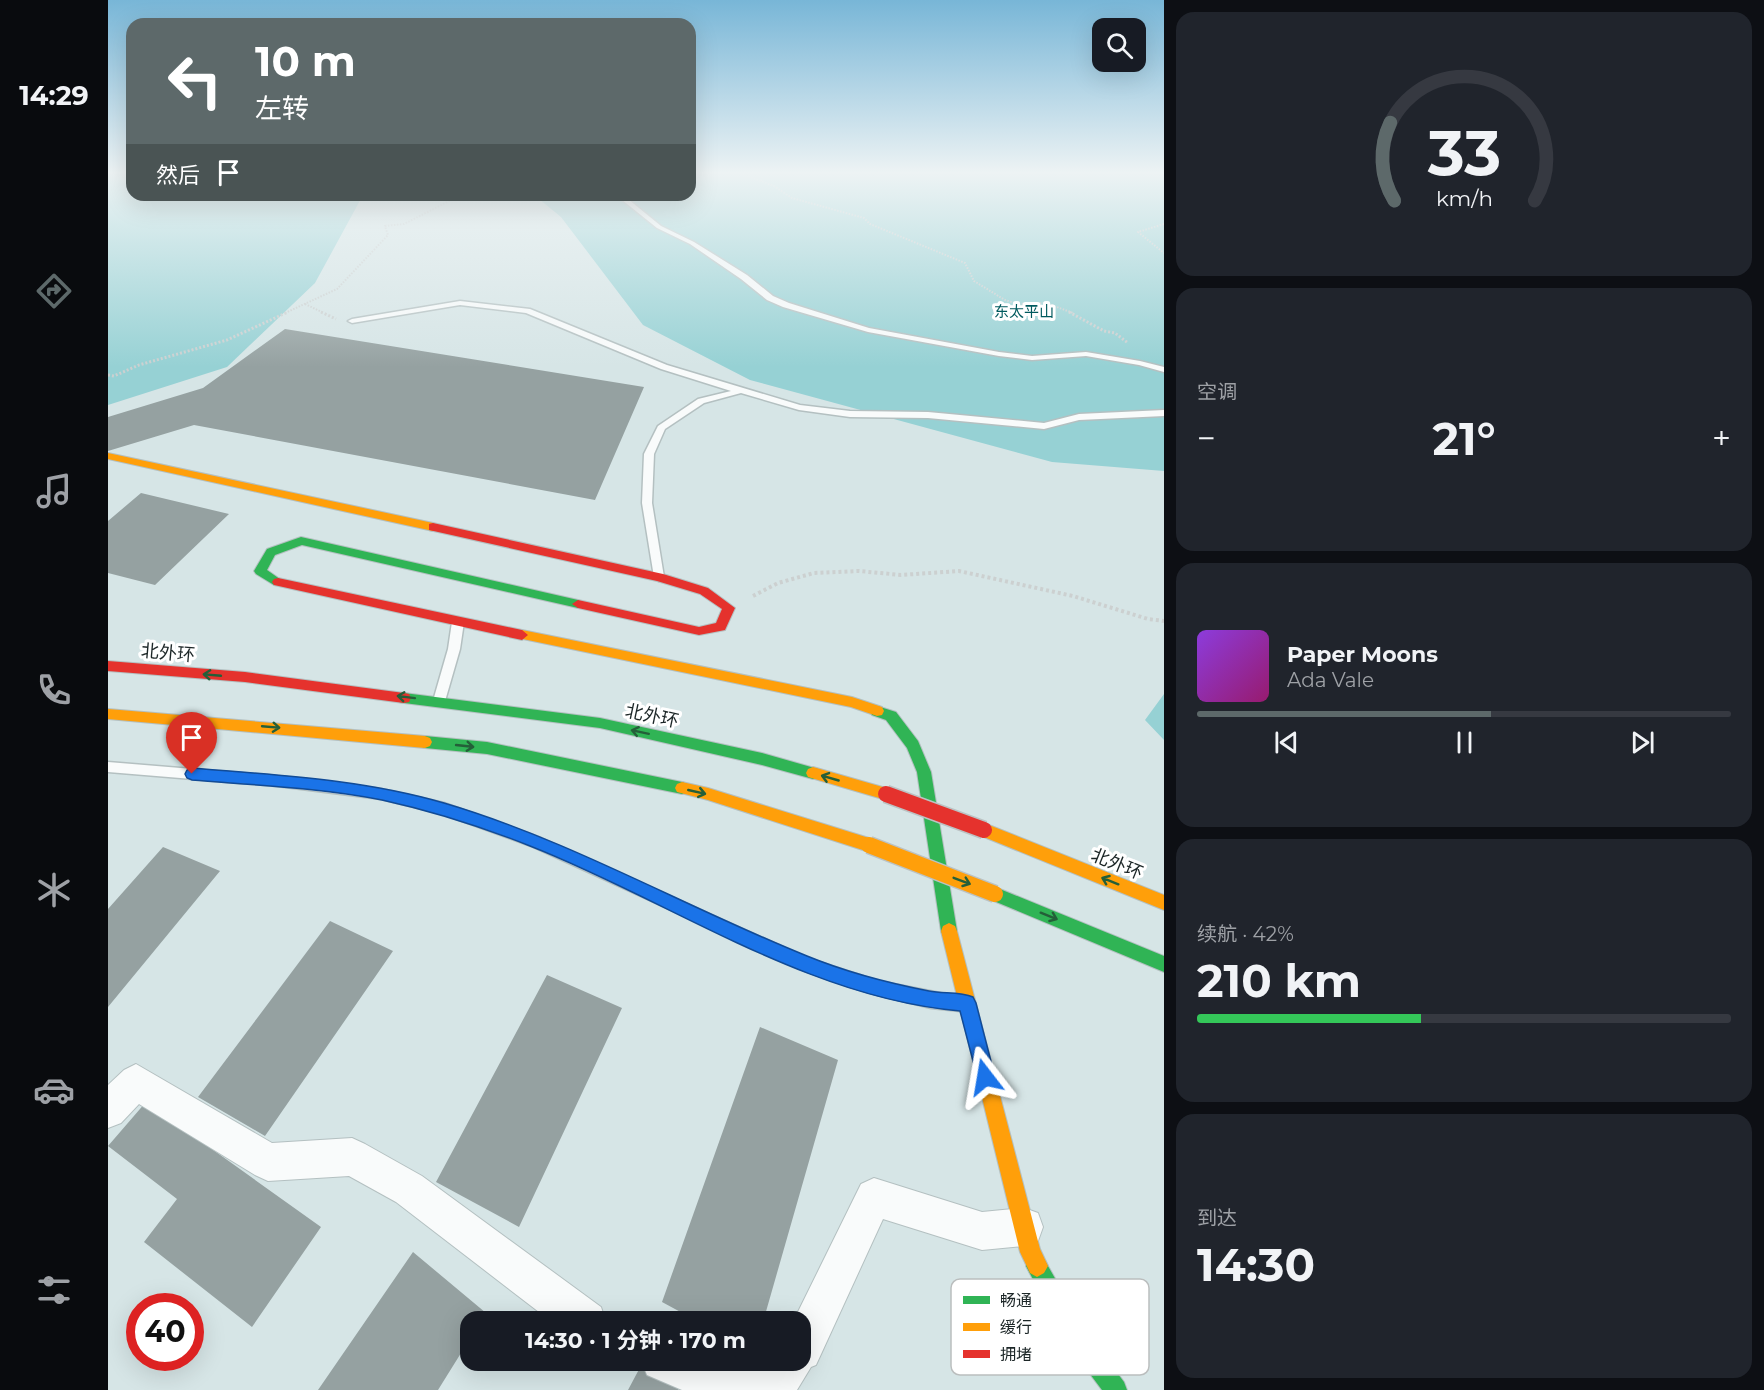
<!DOCTYPE html>
<html lang="zh">
<meta charset="utf-8">
<style>
:root{--surface:#171b24;--page:#20242c;--text:#f1f3f6;--muted:#9ea1a6;--line:#363941;--accent:#5d696a}
body{margin:0;font-family:Montserrat,"Noto Sans SC",sans-serif;background:var(--page);color:var(--text);height:100vh;display:flex;flex-direction:column;font-size:22px;white-space:nowrap}
*{box-sizing:border-box;margin:0}
p{font-size:20px;color:var(--muted)}
.icon{flex:none;width:33px;height:33px;fill:none;stroke:currentColor;stroke-width:2;stroke-linecap:round;stroke-linejoin:round}
.map{position:relative;flex:1;overflow:hidden}
.side{display:flex;flex-direction:column;gap:12px;padding:12px;background:#0d0f14;width:600px}
.side>*{flex:none}
.guide{position:absolute;left:18px;top:18px;width:570px;height:183px;border-radius:18px;box-shadow:0 6px 24px #0002;background:#5d696a;color:#fff;overflow:hidden}
.buttons{position:absolute;left:984px;top:18px;display:grid;gap:12px}
.buttons a{display:grid;place-items:center;width:54px;height:54px;border-radius:12px;background:var(--surface);box-shadow:0 6px 24px #0002;font-size:30px}
.speed{position:absolute;left:18px;top:1293px;display:flex;gap:12px;font-size:30px;font-weight:700;text-align:center}
.speed>*{display:grid;place-content:center;width:78px;height:78px;border-radius:50%;background:var(--surface);box-shadow:0 6px 24px #0002;line-height:1}
.speed .limit{border:9px solid #d22;background:#fff;color:#111}
.pin{position:absolute;display:grid;place-items:center;width:51px;height:51px;color:#fff;margin:-62px -26px;border-radius:50% 50% 50% 0;rotate:-45deg;box-shadow:0 0 6px #0007}
.pin .icon{rotate:45deg}
.me{position:absolute;width:66px;margin:-33px;rotate:346deg;stroke-linejoin:round;filter:drop-shadow(0 0 4px #0008)}
.turn{display:flex;align-items:center;gap:21px;height:126px;padding:0 30px;font-size:27px}
.turn .icon{width:78px;height:78px;stroke-width:2.5}
.turn b{display:block;font-size:42px;line-height:51px}
.then{display:flex;align-items:center;height:57px;padding:0 30px;background:#0003;gap:12px;font-size:22px}
.big{font-size:45px;font-weight:700;line-height:1.1}
.side .card{flex:1;display:flex;flex-direction:column;justify-content:center;gap:9px;min-width:0;padding:0 21px;border-radius:18px;background:var(--page)}
.side .dial{align-items:center;gap:0}
.dial svg{height:156px;overflow:visible;fill:none;stroke:var(--line);stroke-width:7;stroke-linecap:round;text-anchor:middle}
.dial text{fill:var(--text);stroke:none}
.song{display:flex;align-items:center;gap:18px}
.cover{width:72px;height:72px;border-radius:9px;background:linear-gradient(135deg,hsl(270 70% 55%),hsl(320 70% 35%))}
.played{height:6px;border-radius:3px;background:linear-gradient(90deg,var(--accent) 55%,var(--line) 55%)}
.keys{display:flex;justify-content:space-around;direction:ltr}
.heat{display:flex;justify-content:space-between;align-items:center;font-size:33px;direction:ltr}
.charge{height:9px;border-radius:4px;background:linear-gradient(90deg,#34c759 42%,var(--line) 0)}
.trip{position:absolute;left:352px;top:1311px;width:351px;height:60px;border-radius:18px;background:var(--surface);box-shadow:0 6px 24px #0002;font-weight:700;line-height:60px;text-align:center}
main{display:flex;flex:1;min-height:0}
.tab-bar{display:flex;flex-direction:column;width:108px;justify-content:space-around;align-items:center;background:#090b0e;color:var(--muted)}
.tab-bar .icon{width:42px;height:42px}
.tab-bar .on{color:var(--accent)}
.tab-bar b{font-size:27px;color:var(--text)}
.map>svg:first-child{display:block}
</style>
<main>
<nav class="tab-bar">
<b>14:29</b>
<svg class="icon on" aria-label="directions" viewBox="0 0 24 24"><path d="M12 3l9 9-9 9-9-9zM9 14v-3h6M13 9l2 2-2 2"/></svg>
<svg class="icon" aria-label="music" viewBox="0 0 24 24"><path d="M9 18V5l10-2v13"/><circle cx="6" cy="18" r="3"/><circle cx="16" cy="16" r="3"/></svg>
<svg class="icon" aria-label="phone" viewBox="0 0 24 24"><path d="M5 4h4l2 5-3 2q2 4 5 5l2-3 5 2v4C11 20 4 13 5 4z"/></svg>
<svg class="icon" aria-label="climate" viewBox="0 0 24 24"><path d="M12 3v18M4 7l16 10M4 17L20 7"/></svg>
<svg class="icon" aria-label="car" viewBox="0 0 24 24"><path d="M5 17H2v-5l4-1 3-4h7l3 4 3 1v5h-3M9 17h6M6 11h13"/><circle cx="7" cy="17" r="2"/><circle cx="17" cy="17" r="2"/></svg>
<svg class="icon" aria-label="filters" viewBox="0 0 24 24"><path d="M4 7h16M4 17h16"/><circle cx="9" cy="7" r="2"/><circle cx="15" cy="17" r="2"/></svg>
</nav>
<div class="map">
<svg width="1056" height="1390" viewBox="0 0 1056 1390">
<rect width="100%" height="100%" fill="#d6e5e6"/>
<!-- forest -->
<path fill="#96d1d4" d="M 0,172 L 24,172 L 24,195 L 255,195 L 207,283 L 119,367 L 0,405 Z
M 582,172 L 1056,172 L 1056,471 L 944,462 L 642,380 L 535,325 L 453,217 L 426,195 L 582,195 Z
M 1056,694 L 1056,740 L 1037,720 Z"/>
<!-- building -->
<path fill="#95a1a1" d="M 177,329 L 536,387 L 487,500 L 86,425 L 0,451 L 0,417 L 95,388 Z
M 33,493 L 121,514 L 47,585 L 0,573 L 0,521 Z
M 55,847 L 112,871 L 0,1007 L 0,909 Z
M 222,921 L 285,951 L 157,1136 L 90,1097 Z
M 439,975 L 514,1008 L 411,1227 L 328,1182 Z
M 652,1027 L 730,1060 L 655,1322 L 591,1322 L 554,1302 Z
M 38,1102 L 213,1227 L 144,1327 L 36,1242 L 69,1199 L 0,1146 Z
M 305,1252 L 378,1313 L 373,1322 L 363,1322 L 363,1337 L 330,1390 L 210,1390 Z
M 536,1360 L 571,1390 L 520,1390 Z"/>
<g fill="none" stroke-linecap="round" stroke-linejoin="round">
<!-- lane casing -->
<g stroke="#b4c0c1" stroke-width="3">
<path id="lane" d="M 508,195 L 515,195 L 553,226 L 586,242 L 639,275 L 665,296 L 681,303 L 761,328 L 891,352 L 924,356 L 978,352 L 1032,361 L 1056,367 L 1056,372 L 1031,365 L 978,356 L 924,360 L 891,356 L 760,332 L 675,307 L 659,300 L 633,279 L 582,244 L 549,228 Z
M 352,301 L 422,309 L 559,365 L 692,405 L 742,411 L 820,412 L 936,423 L 971,414 L 1056,410 L 1056,416 L 971,420 L 936,429 L 820,418 L 742,417 L 691,410 L 633,393 L 596,403 L 557,429 L 546,454 L 544,503 L 556,577 L 551,581 L 546,577 L 534,503 L 536,454 L 550,426 L 590,399 L 623,391 L 553,369 L 418,313 L 352,305 L 244,323 L 240,321 L 244,319 Z
M 350,618 L 356,622 L 352,649 L 337,701 L 335,704 L 327,704 L 325,701 L 340,649 L 344,622 Z
M 0,762 L 169,776 L 273,789 L 336,803 L 433,838 L 699,958 L 770,981 L 858,998 L 860,1003 L 858,1008 L 852,1011 L 823,1008 L 770,995 L 697,971 L 423,846 L 335,814 L 273,799 L 169,786 L 0,772 Z"/>
</g>
<!-- street casing -->
<g stroke="#b4c0c1" stroke-width="2">
<path id="street" d="M 28,1064 L 164,1143 L 244,1138 L 257,1144 L 314,1176 L 493,1307 L 498,1322 L 444,1322 L 288,1202 L 241,1176 L 160,1181 L 147,1175 L 31,1104 L 13,1123 L 0,1128 L 0,1085 L 16,1070 Z
M 766,1178 L 874,1212 L 916,1208 L 930,1213 L 935,1227 L 930,1241 L 916,1246 L 874,1250 L 775,1219 L 708,1365 L 703,1367 L 689,1390 L 574,1390 L 539,1375 L 533,1360 L 619,1360 L 653,1368 L 659,1360 L 693,1360 L 693,1322 L 685,1322 L 753,1184 Z"/>
</g>
<!-- fast casing -->
<g stroke="#b4c0c1" stroke-width="2">
<path id="fast" d="M 193,537 L 470,600 L 476,604 L 470,608 L 194,545 L 167,555 L 159,570 L 176,582 L 174,585 L 166,585 L 148,574 L 146,571 L 159,549 Z
M 296,693 L 492,718 L 654,753 L 710,769 L 712,773 L 710,777 L 705,779 L 654,765 L 492,728 L 296,703 L 291,702 L 289,698 L 291,694 Z
M 769,706 L 788,712 L 810,741 L 823,772 L 849,931 L 847,936 L 841,939 L 835,936 L 833,931 L 809,772 L 799,748 L 778,720 L 764,715 L 762,711 L 764,707 Z
M 317,736 L 379,742 L 574,782 L 579,784 L 581,788 L 579,792 L 574,794 L 379,754 L 317,748 L 312,746 L 310,742 L 312,738 Z
M 887,887 L 1056,956 L 1056,972 L 881,899 L 879,894 L 881,889 Z
M 929,1255 L 936,1259 L 974,1326 L 1016,1382 L 1019,1390 L 994,1390 L 958,1342 L 918,1266 L 922,1259 Z"/>
</g>
<!-- slow casing -->
<g stroke="#b4c0c1" stroke-width="2">
<path id="slow" d="M 0,453 L 325,523 L 331,527 L 325,531 L 0,459 Z
M 414,630 L 744,697 L 774,707 L 776,711 L 774,715 L 769,716 L 743,707 L 410,638 L 408,635 Z
M 0,709 L 317,736 L 322,738 L 324,742 L 322,746 L 317,748 L 0,719 Z
M 705,767 L 778,788 L 783,790 L 785,794 L 783,798 L 778,800 L 700,777 L 698,773 L 700,769 Z
M 574,782 L 600,788 L 761,838 L 766,840 L 769,845 L 766,850 L 761,852 L 600,800 L 569,792 L 567,788 L 569,784 Z
M 876,823 L 1056,895 L 1056,910 L 871,835 L 868,830 L 871,825 Z
M 841,923 L 847,926 L 849,931 L 932,1249 L 940,1266 L 936,1273 L 929,1277 L 922,1273 L 912,1252 L 833,931 L 835,926 Z"/>
</g>
<!-- jam casing -->
<g stroke="#b4c0c1" stroke-width="2">
<path id="jam" d="M 325,523 L 555,574 L 600,588 L 627,608 L 617,630 L 591,635 L 470,608 L 464,604 L 470,600 L 591,627 L 608,623 L 614,609 L 592,594 L 549,581 L 321,530 L 321,524 Z
M 170,578 L 414,630 L 420,635 L 414,640 L 166,585 L 164,582 L 166,579 Z
M 0,661 L 137,672 L 296,693 L 301,694 L 303,698 L 301,702 L 296,703 L 137,682 L 0,671 Z"/>
</g>
<!-- path-far2 -->
<path stroke="#ccd0d0" stroke-width="2" stroke-dasharray="1.5 1.5" stroke-linecap="butt" d="M 629,172 L 666,186 L 684,198 L 756,218 L 762,224 L 857,263 L 866,281 L 897,300 L 910,304 L 938,303 L 965,313
M 653,181 L 655,175 L 660,172
M 1056,224 L 1030,232 L 1056,253
M 197,304 L 216,313
M 177,313 L 229,289 L 280,235 L 277,226 L 296,224 L 353,195"/>
<!-- path-far1 -->
<path stroke="#ccd0d0" stroke-width="3" stroke-dasharray="2 2" stroke-linecap="butt" d="M 213,312 L 228,319
M 961,312 L 996,331 L 1007,333 L 1020,343
M 0,375 L 6,376 L 31,365 L 119,340 L 180,312"/>
<!-- path -->
<path stroke="#ccd0d0" stroke-width="4" stroke-dasharray="3 3" stroke-linecap="butt" d="M 645,596 L 670,583 L 706,573 L 751,571 L 793,575 L 851,571 L 965,596 L 1040,619 L 1056,621"/>
<!-- lane -->
<use href="#lane" fill="#f9fbfb" fill-rule="evenodd"/>
<!-- street -->
<use href="#street" fill="#f9fbfb" fill-rule="evenodd"/>
<!-- fast -->
<use href="#fast" fill="#30b455" fill-rule="evenodd"/>
<!-- slow -->
<use href="#slow" fill="#ff9f0a" fill-rule="evenodd"/>
<!-- jam -->
<use href="#jam" fill="#e5322d" fill-rule="evenodd"/>
<!-- slow-bridge casing -->
<g stroke="#bbc2c3" stroke-width="19" stroke-linecap="butt">
<path id="slow-bridge" d="M 761,845 L 887,894"/>
</g>
<!-- jam-bridge casing -->
<g stroke="#bbc2c3" stroke-width="19" stroke-linecap="butt">
<path id="jam-bridge" d="M 778,794 L 876,830"/>
</g>
<!-- slow-bridge -->
<use href="#slow-bridge" stroke="#ff9f0a" stroke-width="16"/>
<!-- jam-bridge -->
<use href="#jam-bridge" stroke="#e5322d" stroke-width="16"/>
</g>
<!-- one-way arrows -->
<defs><path id="oneway-shaft" d="M-6 0H5M1.5-3L5.5 0L1.5 3" fill="none" stroke-width="1.6" stroke-linecap="round" stroke-linejoin="round" transform="scale(1.5)"/></defs>
<g stroke="#245f39">
<use href="#oneway-shaft" transform="translate(104 675) rotate(-175)"/>
<use href="#oneway-shaft" transform="translate(298 697) rotate(-173)"/>
<use href="#oneway-shaft" transform="translate(163 727) rotate(5)"/>
<use href="#oneway-shaft" transform="translate(532 732) rotate(-168)"/>
<use href="#oneway-shaft" transform="translate(357 746) rotate(6)"/>
<use href="#oneway-shaft" transform="translate(722 778) rotate(-164)"/>
<use href="#oneway-shaft" transform="translate(589 792) rotate(13)"/>
<use href="#oneway-shaft" transform="translate(854 881) rotate(21)"/>
<use href="#oneway-shaft" transform="translate(1002 881) rotate(-158)"/>
<use href="#oneway-shaft" transform="translate(941 916) rotate(22)"/>
</g>
<!-- sky -->
<linearGradient id="sky" x2="0" y2="1"><stop stop-color="#78b6d7"/><stop offset="0.47" stop-color="#edf3f4"/><stop offset="1" stop-color="#edf3f4" stop-opacity="0"/></linearGradient>
<rect width="1056" height="367" fill="url(#sky)"/>
<!-- route -->
<path fill="#1a73e8" stroke="#114b97" stroke-width="1.5" d="M 84,768 C 168,775 254,779 336,803 C 462,840 577,907 699,956 C 738,972 780,983 821,991 C 835,994 852,991 865,997 L 868,1003 L 887,1077 L 884,1084 L 877,1087 L 871,1084 L 852,1011 C 699,998 562,901 422,846 C 374,827 324,811 274,800 C 214,788 146,785 84,780 L 79,778 L 77,774 L 79,770 Z"/>
<g text-anchor="middle" dominant-baseline="central" stroke-width="6" stroke-linejoin="round" paint-order="stroke">
<!-- far-park labels -->
<g font-size="15" fill="#005a5e" stroke="#fff">
<text x="916" y="311">东太平山</text>
</g>
<!-- street labels -->
<g font-size="18" fill="#1c2627" stroke="#fff">
<text transform="translate(60 653) rotate(5)">北外环</text>
<text transform="translate(544 716) rotate(12)">北外环</text>
<text transform="translate(1009 864) rotate(22)">北外环</text>
</g>
</g>
<!-- legend -->
<rect x="843" y="1279" width="198" height="96" rx="9" fill="#fff" stroke="#bbbebe" stroke-width="1.5"/>
<rect x="855" y="1296" width="27" height="8" fill="#30b455"/>
<rect x="855" y="1323" width="27" height="8" fill="#ff9f0a"/>
<rect x="855" y="1350" width="27" height="8" fill="#e5322d"/>
<g font-size="16" fill="#1c2627">
<text x="892" y="1306">畅通</text>
<text x="892" y="1333">缓行</text>
<text x="892" y="1360">拥堵</text>
</g>
</svg>
<div class="buttons">
<a><svg class="icon" aria-label="search" viewBox="0 0 24 24"><circle cx="10" cy="10" r="6"/><path d="M15 15l6 6"/></svg></a>
</div>
<div class="speed"><div class="limit">40</div></div>
<div class="pin" style="left:84px;top:774px;background:#d93025"><svg class="icon" aria-label="arrive" viewBox="0 0 24 24"><path d="M6 21V4h12l-3 4 3 4H6"/></svg></div>
<svg class="me" style="left:877px;top:1077px" viewBox="-20 -20 40 40"><path d="M0-17L14 15 0 8-14 15z" fill="#1a73e8" stroke="#fff" stroke-width="4"/></svg>
<div class="trip">14:30 · 1 分钟 · 170 m</div>
<div class="guide">
<div class="turn"><svg class="icon" aria-label="left" viewBox="0 0 24 24"><path d="M17 20v-9H6M10 6l-5 5 5 5"/></svg><div><b>10 m</b>左转</div></div>
<div class="then">然后<svg class="icon" aria-label="arrive" viewBox="0 0 24 24"><path d="M6 21V4h12l-3 4 3 4H6"/></svg></div>
</div>
</div>
<section class="side">
<div class="card dial"><svg viewBox="0 0 100 80">
<path d="M14 69A42 42 0 1 1 86 69"/>
<path d="M14 69A42 42 0 0 1 12 29" stroke="#5d696a"/>
<text x="50" y="56" font-size="32" font-weight="700">33</text>
<text x="50" y="72" font-size="11">km/h</text>
</svg></div>
<div class="card"><p>空调</p>
<div class="heat"><a>−</a><b class="big">21°</b><a>+</a></div>
</div>
<div class="card">
<div class="song"><i class="cover"></i><div><b>Paper Moons</b><p>Ada Vale</p></div></div>
<div class="played"></div>
<div class="keys"><svg class="icon" aria-label="previous" viewBox="0 0 24 24"><path d="M18 5L8 12l10 7zM5 5v14"/></svg><svg class="icon" aria-label="pause" viewBox="0 0 24 24"><path d="M8 5v14M16 5v14"/></svg><svg class="icon" aria-label="next" viewBox="0 0 24 24"><path d="M6 5l10 7-10 7zM19 5v14"/></svg></div>
</div>
<div class="card"><p>续航 · 42%</p><b class="big">210 km</b><div class="charge"></div></div>
<div class="card"><p>到达</p><b class="big">14:30</b></div>
</section>
</main>
